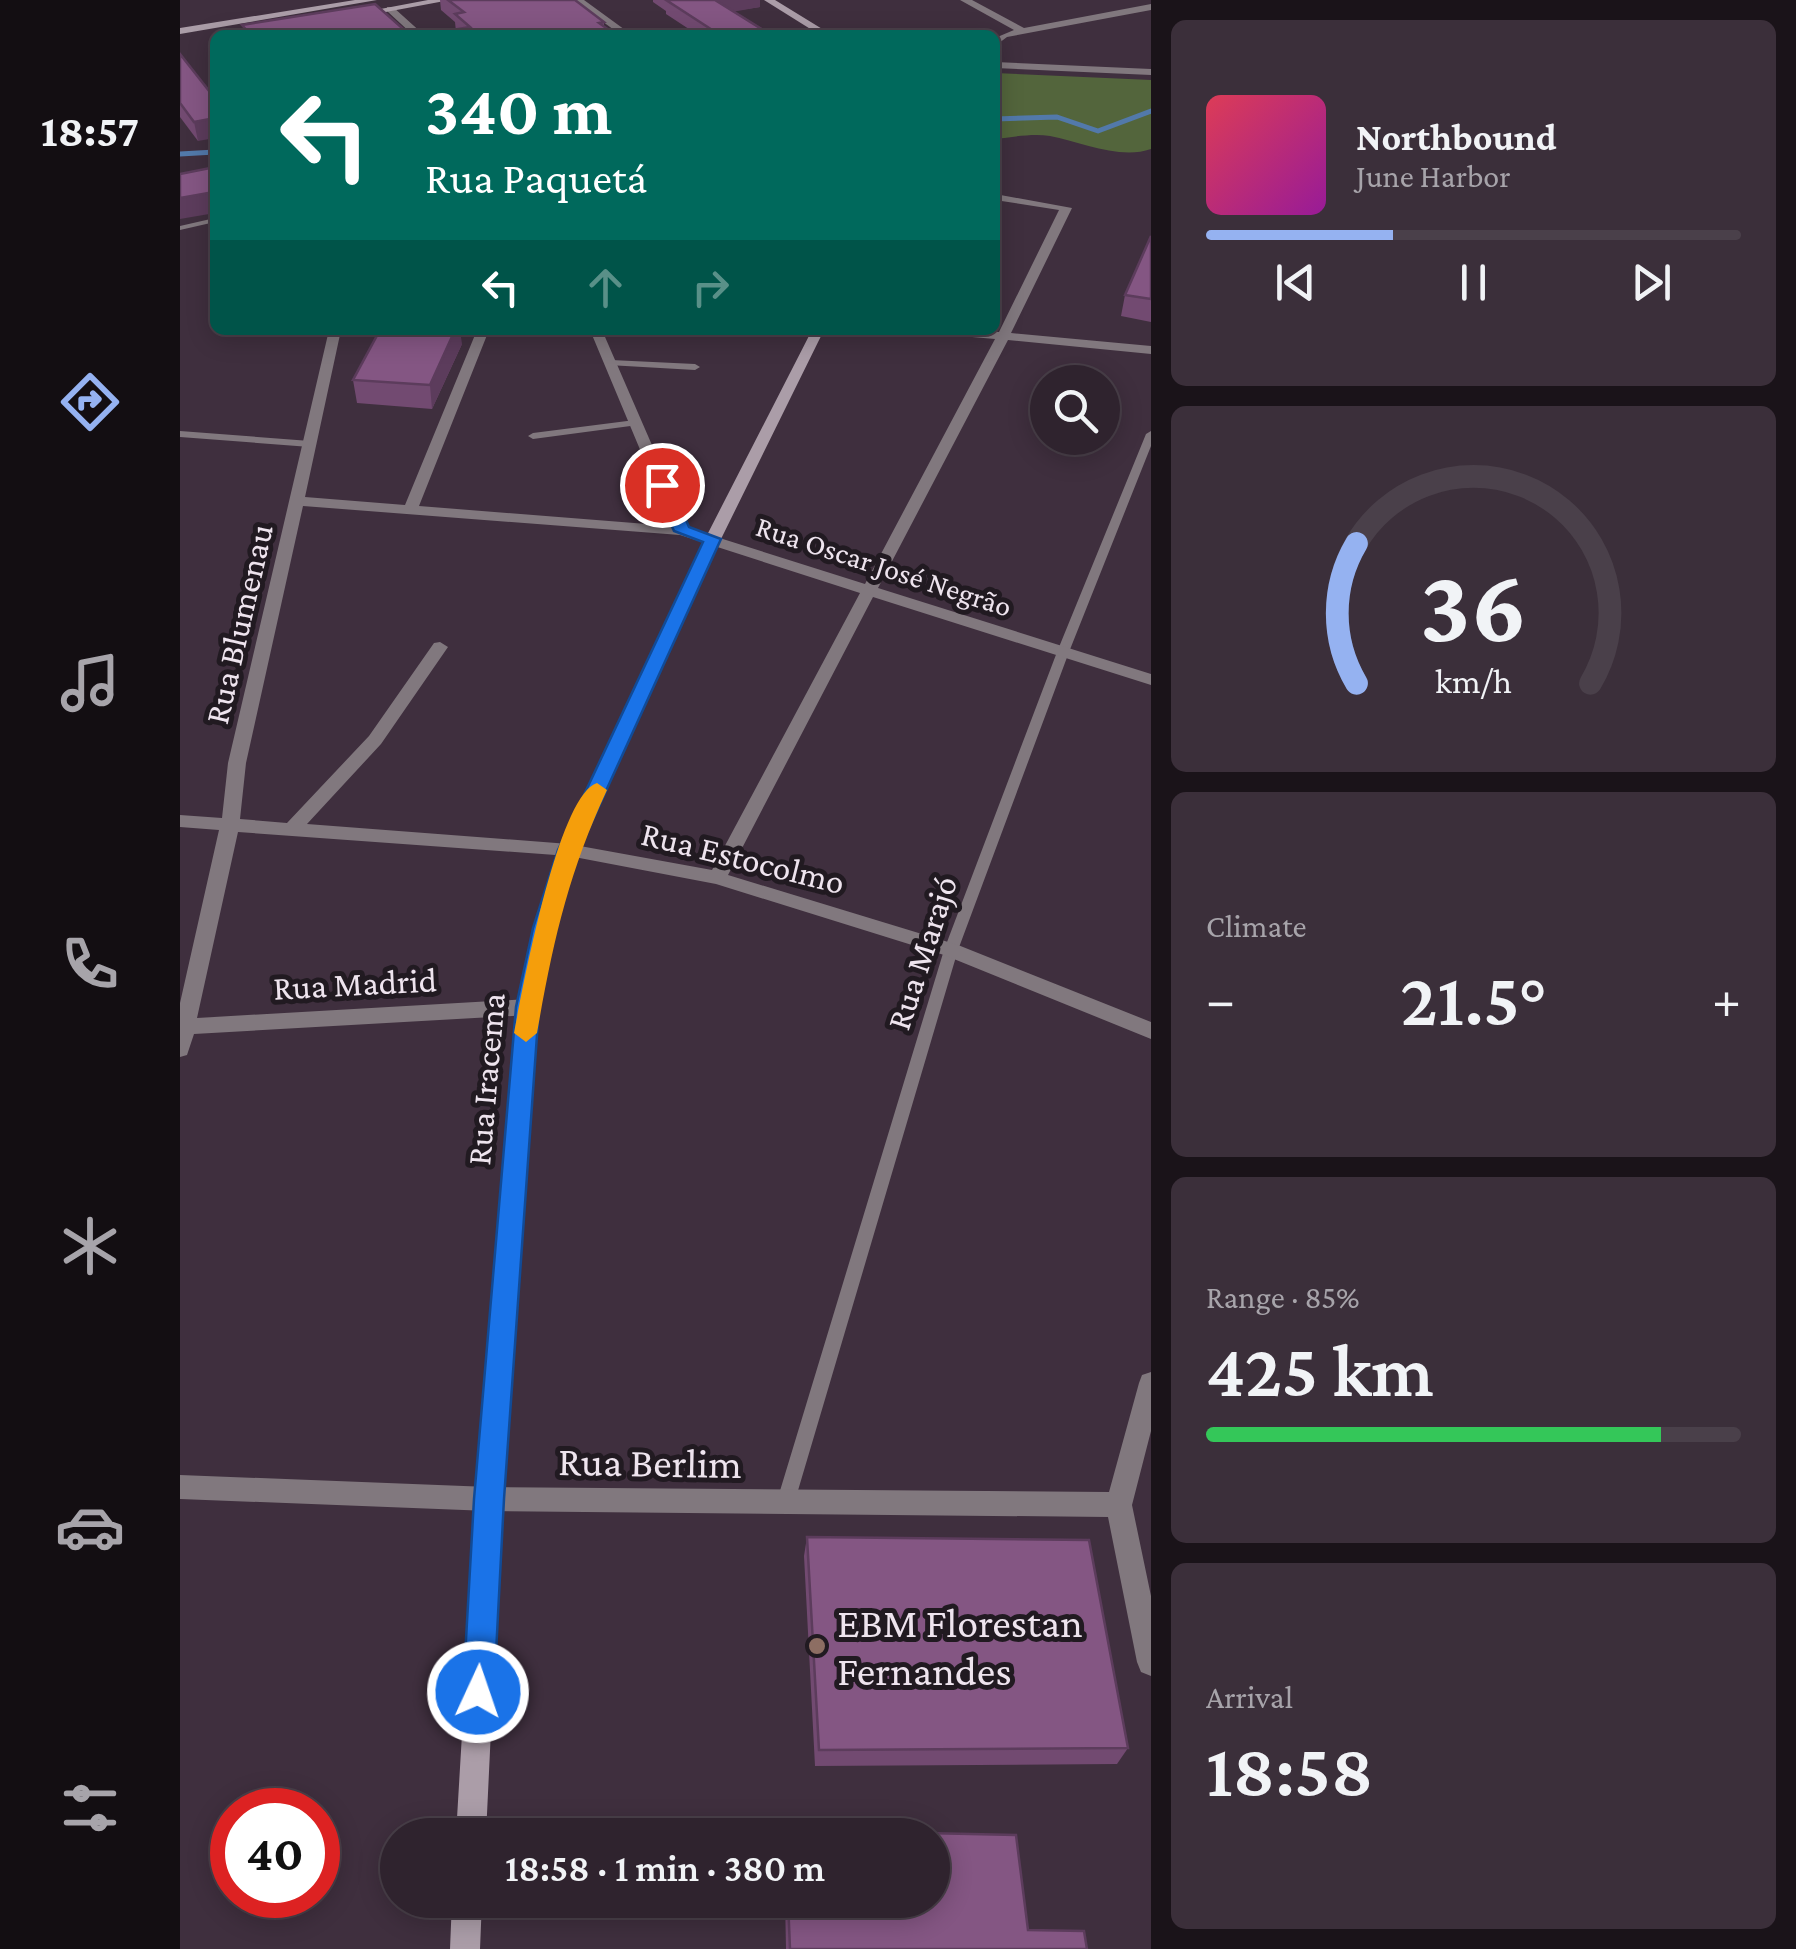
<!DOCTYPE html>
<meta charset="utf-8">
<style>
:root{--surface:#2f232e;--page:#3b2f3a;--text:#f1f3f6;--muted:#a7a4aa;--line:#4a404a;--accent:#95b2f1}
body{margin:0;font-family:"Crimson Pro",serif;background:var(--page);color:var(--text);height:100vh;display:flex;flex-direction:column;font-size:38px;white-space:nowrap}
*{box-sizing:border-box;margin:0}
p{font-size:32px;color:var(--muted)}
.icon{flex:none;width:55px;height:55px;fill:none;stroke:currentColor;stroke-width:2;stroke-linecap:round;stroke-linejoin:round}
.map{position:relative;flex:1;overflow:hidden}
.details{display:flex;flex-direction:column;gap:20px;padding:20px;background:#1a1319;width:645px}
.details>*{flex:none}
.banner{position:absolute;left:30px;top:30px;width:790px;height:305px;border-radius:15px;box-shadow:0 5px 25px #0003,0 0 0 2px var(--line);background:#00695c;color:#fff;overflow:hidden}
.fabs{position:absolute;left:850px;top:365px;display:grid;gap:20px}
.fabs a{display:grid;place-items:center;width:90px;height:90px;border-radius:50%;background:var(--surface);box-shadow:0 5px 25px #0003,0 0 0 2px var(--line);font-size:50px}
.speed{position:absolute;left:30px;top:1788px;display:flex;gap:20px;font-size:50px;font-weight:700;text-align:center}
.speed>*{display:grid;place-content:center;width:130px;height:130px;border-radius:50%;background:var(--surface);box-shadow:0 5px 25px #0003,0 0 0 2px var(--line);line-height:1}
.speed .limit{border:15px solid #d22;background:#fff;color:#111}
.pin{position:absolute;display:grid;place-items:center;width:85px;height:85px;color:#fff;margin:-42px;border:5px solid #fff;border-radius:50%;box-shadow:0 2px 10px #0007}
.me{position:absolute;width:110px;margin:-55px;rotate:3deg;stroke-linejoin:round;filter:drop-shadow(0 0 8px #0008)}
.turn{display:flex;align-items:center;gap:35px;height:210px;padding:0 50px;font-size:45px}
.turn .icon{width:130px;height:130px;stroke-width:2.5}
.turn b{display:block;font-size:70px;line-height:85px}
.lanes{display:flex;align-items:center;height:95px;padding:0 50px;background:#0003;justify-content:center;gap:50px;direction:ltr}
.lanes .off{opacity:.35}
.big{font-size:75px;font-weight:600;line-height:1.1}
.details .widget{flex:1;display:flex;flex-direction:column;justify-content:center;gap:15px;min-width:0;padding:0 35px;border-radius:15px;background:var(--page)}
.details .dial{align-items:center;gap:0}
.dial svg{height:260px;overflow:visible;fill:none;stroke:var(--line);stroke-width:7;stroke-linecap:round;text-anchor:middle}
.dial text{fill:var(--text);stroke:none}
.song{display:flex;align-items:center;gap:30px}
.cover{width:120px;height:120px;border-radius:15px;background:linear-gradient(135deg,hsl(350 70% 55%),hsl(300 70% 35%))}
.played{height:10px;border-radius:5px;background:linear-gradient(90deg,var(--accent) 35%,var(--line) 35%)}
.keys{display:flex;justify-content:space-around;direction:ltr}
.heat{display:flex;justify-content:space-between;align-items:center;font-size:55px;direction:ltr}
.charge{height:15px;border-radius:8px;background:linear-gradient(90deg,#34c759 85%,var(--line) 0)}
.trip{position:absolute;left:200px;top:1818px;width:570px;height:100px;border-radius:50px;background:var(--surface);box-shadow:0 5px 25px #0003,0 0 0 2px var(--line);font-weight:600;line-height:100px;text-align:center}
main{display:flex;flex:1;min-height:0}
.tabs{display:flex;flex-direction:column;width:180px;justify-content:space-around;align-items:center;background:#130e12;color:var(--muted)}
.tabs .icon{width:70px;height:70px}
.tabs .selected{color:var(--accent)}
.tabs b{font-size:45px;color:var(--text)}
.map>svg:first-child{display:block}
</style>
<main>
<nav class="tabs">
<b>18:57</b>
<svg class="icon selected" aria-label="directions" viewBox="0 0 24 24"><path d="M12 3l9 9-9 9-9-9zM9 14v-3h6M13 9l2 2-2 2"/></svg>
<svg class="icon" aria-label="music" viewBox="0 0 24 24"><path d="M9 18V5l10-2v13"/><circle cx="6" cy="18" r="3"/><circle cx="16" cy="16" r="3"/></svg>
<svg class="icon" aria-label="phone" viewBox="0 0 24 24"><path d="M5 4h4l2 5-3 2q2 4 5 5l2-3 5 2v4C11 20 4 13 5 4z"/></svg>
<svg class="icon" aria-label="climate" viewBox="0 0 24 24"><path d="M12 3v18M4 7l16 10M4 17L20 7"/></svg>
<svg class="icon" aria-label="car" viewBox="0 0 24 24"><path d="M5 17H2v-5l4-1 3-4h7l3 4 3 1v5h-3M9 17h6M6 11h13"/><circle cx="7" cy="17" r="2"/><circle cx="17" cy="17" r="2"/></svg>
<svg class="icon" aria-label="filters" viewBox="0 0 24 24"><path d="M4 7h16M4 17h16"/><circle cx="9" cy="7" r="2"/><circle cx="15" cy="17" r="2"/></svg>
</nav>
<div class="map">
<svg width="971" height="1949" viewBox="0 0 971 1949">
<rect width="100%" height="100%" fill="#3f2f3e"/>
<!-- green -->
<path fill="#53653c" d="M 815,73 L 971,80 L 971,149 C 940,160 901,142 870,136 C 853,133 833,137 815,139 Z"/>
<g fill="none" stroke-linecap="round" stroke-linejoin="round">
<!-- stream -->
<path stroke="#5279aa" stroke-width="5" d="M 815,119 L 877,117 L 918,131 L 971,111
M 0,154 L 35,152"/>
<!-- lane -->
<path fill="#81787e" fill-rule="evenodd" d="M 35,218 L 35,222 L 0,230 L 0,226 Z
M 431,360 L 515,364 L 520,367 L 515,370 L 428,365 L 428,361 Z
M 455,420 L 458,421 L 458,425 L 353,439 L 348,436 L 353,433 Z
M 0,431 L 130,441 L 135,444 L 130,447 L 0,437 Z
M 971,431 L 971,446 L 889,652 L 778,950 L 614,1504 L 611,1510 L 605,1513 L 599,1510 L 596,1504 L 764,950 L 877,652 L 966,434 Z"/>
<!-- street -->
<path fill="#81787e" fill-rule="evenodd" d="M 393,0 L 404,0 L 452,35 L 441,35 Z
M 780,0 L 792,0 L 844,28 L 971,4 L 971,10 L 827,37 L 815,46 L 815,38 L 834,30 Z
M 207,7 L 213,7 L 244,35 L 233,35 L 207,11 Z
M 815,62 L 971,69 L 971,75 L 815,68 Z
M 815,194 L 892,208 L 831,333 L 971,346 L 971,354 L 828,340 L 698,588 L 971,674 L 971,685 L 693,597 L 548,875 L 778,945 L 971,1022 L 971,1039 L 764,955 L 536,884 L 389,856 L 58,832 L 17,1018 L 348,999 L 355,1002 L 358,1007 L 355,1012 L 348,1015 L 14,1034 L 7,1055 L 0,1057 L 0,1003 L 39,830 L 0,827 L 0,815 L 42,818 L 48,763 L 149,330 L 161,330 L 125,497 L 225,505 L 297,330 L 309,330 L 239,506 L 492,526 L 410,330 L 422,330 L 508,528 L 685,584 L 815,339 L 758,334 L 752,330 L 819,332 L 879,210 L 815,200 ZM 123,506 L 500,535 L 680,593 L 532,870 L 389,844 L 127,824 L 201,744 L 268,647 L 260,642 L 254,643 L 189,736 L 107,823 L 60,819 L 66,763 Z
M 971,1372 L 971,1431 L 952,1505 L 971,1596 L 971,1676 L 961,1672 L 957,1662 L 928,1517 L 309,1511 L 0,1499 L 0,1475 L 309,1487 L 929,1492 L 959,1383 L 962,1375 Z"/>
<!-- secondary -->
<path fill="#ab9da8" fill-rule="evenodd" d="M 175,0 L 197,0 L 0,34 L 0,28 Z
M 248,0 L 270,0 L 179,17 L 174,14 Z
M 584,0 L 595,0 L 652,35 L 640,35 Z
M 91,25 L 94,30 L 43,35 L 48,32 Z
M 632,330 L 644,330 L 541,539 L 398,850 L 374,928 L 358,1007 L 322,1499 L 306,1835 L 276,1835 L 296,1499 L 338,1007 L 354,928 L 380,850 L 525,539 Z
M 272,1900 L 302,1900 L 300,1949 L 270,1949 Z"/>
</g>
<!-- wall -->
<path fill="#724a71" d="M 260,0 L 395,0 L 424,22 L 424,26 L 436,35 L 278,35 L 276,32 L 275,22 L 261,10 Z
M 473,0 L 580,0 L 580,7 L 553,11 L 588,33 L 588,35 L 518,35 L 486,14 L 486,11 L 473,2 Z
M 0,54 L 30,92 L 18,141 L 0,117 Z
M 971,236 L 971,322 L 941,316 L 945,295 Z
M 282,344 L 252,409 L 177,403 L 173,380 Z
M 627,1537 L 948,1748 L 937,1764 L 635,1766 L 624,1556 Z
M 606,1830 L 836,1835 L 848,1930 L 904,1931 L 907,1949 L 606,1949 L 605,1900 L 752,1900 L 752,1835 L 605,1835 Z"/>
<!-- shaded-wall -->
<path fill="#5c3c5c" d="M 535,0 L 580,0 L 580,7 L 535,15 Z
M 35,118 L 35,138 L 18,141 L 14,122 Z
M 35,189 L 35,213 L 0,219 L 0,198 Z
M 275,330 L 280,330 L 282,344 L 252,409 L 250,385 Z"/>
<!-- building -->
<path fill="#845683" stroke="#5c3c5c" stroke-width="2.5" d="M 268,0 L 395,0 L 424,22 L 419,23 L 436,35 L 285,35 L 278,29 L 290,27 L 275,14 L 284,12 Z
M 486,0 L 538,0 L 535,0 L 588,33 L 579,35 L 540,35 Z
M 195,4 L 230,35 L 71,35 L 62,25 Z
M 0,54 L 30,92 L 35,91 L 35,118 L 14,122 L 0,103 Z
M 35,167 L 34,192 L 0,198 L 0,174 Z
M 971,236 L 971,299 L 945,295 Z
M 200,330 L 275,330 L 250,385 L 173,380 Z
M 627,1537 L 909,1540 L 948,1748 L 639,1750 Z
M 606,1830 L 836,1835 L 848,1930 L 904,1931 L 907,1949 L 610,1949 L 608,1900 L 752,1900 L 752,1835 L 606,1835 Z"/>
<!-- route -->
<path fill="#1a73e8" stroke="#114b97" stroke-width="2.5" d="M 482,480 L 491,485 L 509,527 L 541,539 L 399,850 L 375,928 L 359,1007 L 324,1499 L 314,1692 L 310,1703 L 298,1708 L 287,1703 L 283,1692 L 294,1499 L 336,1007 L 353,928 L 378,850 L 523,542 L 494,531 L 474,485 Z"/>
<!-- slow -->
<path fill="#f59e0b" d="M 417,783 L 427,790 C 388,874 373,942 357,1033 L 346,1042 L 334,1033 C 342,991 378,795 417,783 Z"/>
<!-- markers -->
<circle fill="#8d6e63" stroke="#211a21" stroke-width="4" cx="637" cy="1646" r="10"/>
<g text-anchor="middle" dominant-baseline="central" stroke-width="10" stroke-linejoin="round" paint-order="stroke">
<!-- far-street labels -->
<g font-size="30" fill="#eee4ee" stroke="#211a21">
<text transform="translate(704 566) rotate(18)">Rua Oscar José Negrão</text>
</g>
<!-- street labels -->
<g font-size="35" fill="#eee4ee" stroke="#211a21">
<text transform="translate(59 624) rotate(-77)">Rua Blumenau</text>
<text transform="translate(563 858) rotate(14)">Rua Estocolmo</text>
<text transform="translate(742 953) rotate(-72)">Rua Marajó</text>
<text transform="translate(175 984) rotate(-3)">Rua Madrid</text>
<text transform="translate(306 1079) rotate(-85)">Rua Iracema</text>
</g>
<!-- near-street labels -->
<g font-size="42" fill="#eee4ee" stroke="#211a21">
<text transform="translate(470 1462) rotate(1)">Rua Berlim</text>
</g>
<!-- near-poi labels -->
<g font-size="42" fill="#eee4ee" stroke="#211a21" text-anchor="start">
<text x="657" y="1622">EBM Florestan<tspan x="657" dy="48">Fernandes</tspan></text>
</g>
</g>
</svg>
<div class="fabs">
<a><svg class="icon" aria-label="search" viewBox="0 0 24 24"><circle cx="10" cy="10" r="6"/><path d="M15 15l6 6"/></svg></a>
</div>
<div class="speed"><div class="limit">40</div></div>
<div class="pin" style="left:482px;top:485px;background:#d93025"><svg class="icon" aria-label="arrive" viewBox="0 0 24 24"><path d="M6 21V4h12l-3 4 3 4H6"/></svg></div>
<svg class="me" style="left:298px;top:1692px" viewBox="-20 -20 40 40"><circle r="17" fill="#1a73e8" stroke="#fff" stroke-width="3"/><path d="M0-11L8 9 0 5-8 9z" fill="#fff"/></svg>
<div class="trip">18:58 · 1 min · 380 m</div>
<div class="banner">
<div class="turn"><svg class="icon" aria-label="left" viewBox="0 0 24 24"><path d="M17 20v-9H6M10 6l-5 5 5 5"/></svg><div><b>340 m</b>Rua Paquetá</div></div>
<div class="lanes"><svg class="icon" aria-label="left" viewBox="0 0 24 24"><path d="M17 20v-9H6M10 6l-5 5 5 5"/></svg><svg class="icon off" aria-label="ahead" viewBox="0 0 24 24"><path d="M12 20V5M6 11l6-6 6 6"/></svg><svg class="icon off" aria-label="right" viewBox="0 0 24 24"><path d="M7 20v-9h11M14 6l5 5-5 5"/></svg></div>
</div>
</div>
<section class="details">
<div class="widget">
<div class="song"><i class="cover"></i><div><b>Northbound</b><p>June Harbor</p></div></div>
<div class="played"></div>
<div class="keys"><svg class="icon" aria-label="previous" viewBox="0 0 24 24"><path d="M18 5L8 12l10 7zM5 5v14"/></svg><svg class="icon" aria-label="pause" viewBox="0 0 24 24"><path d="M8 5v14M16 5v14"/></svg><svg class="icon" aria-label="next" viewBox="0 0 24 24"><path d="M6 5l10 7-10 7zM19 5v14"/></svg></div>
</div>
<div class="widget dial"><svg viewBox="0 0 100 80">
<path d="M14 69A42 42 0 1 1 86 69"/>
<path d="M14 69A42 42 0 0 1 14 26" stroke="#95b2f1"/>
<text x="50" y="56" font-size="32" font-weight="700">36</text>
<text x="50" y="72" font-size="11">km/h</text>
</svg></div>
<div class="widget"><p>Climate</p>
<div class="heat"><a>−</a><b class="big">21.5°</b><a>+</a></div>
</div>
<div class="widget"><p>Range · 85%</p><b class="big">425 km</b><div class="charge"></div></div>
<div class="widget"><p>Arrival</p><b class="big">18:58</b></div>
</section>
</main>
